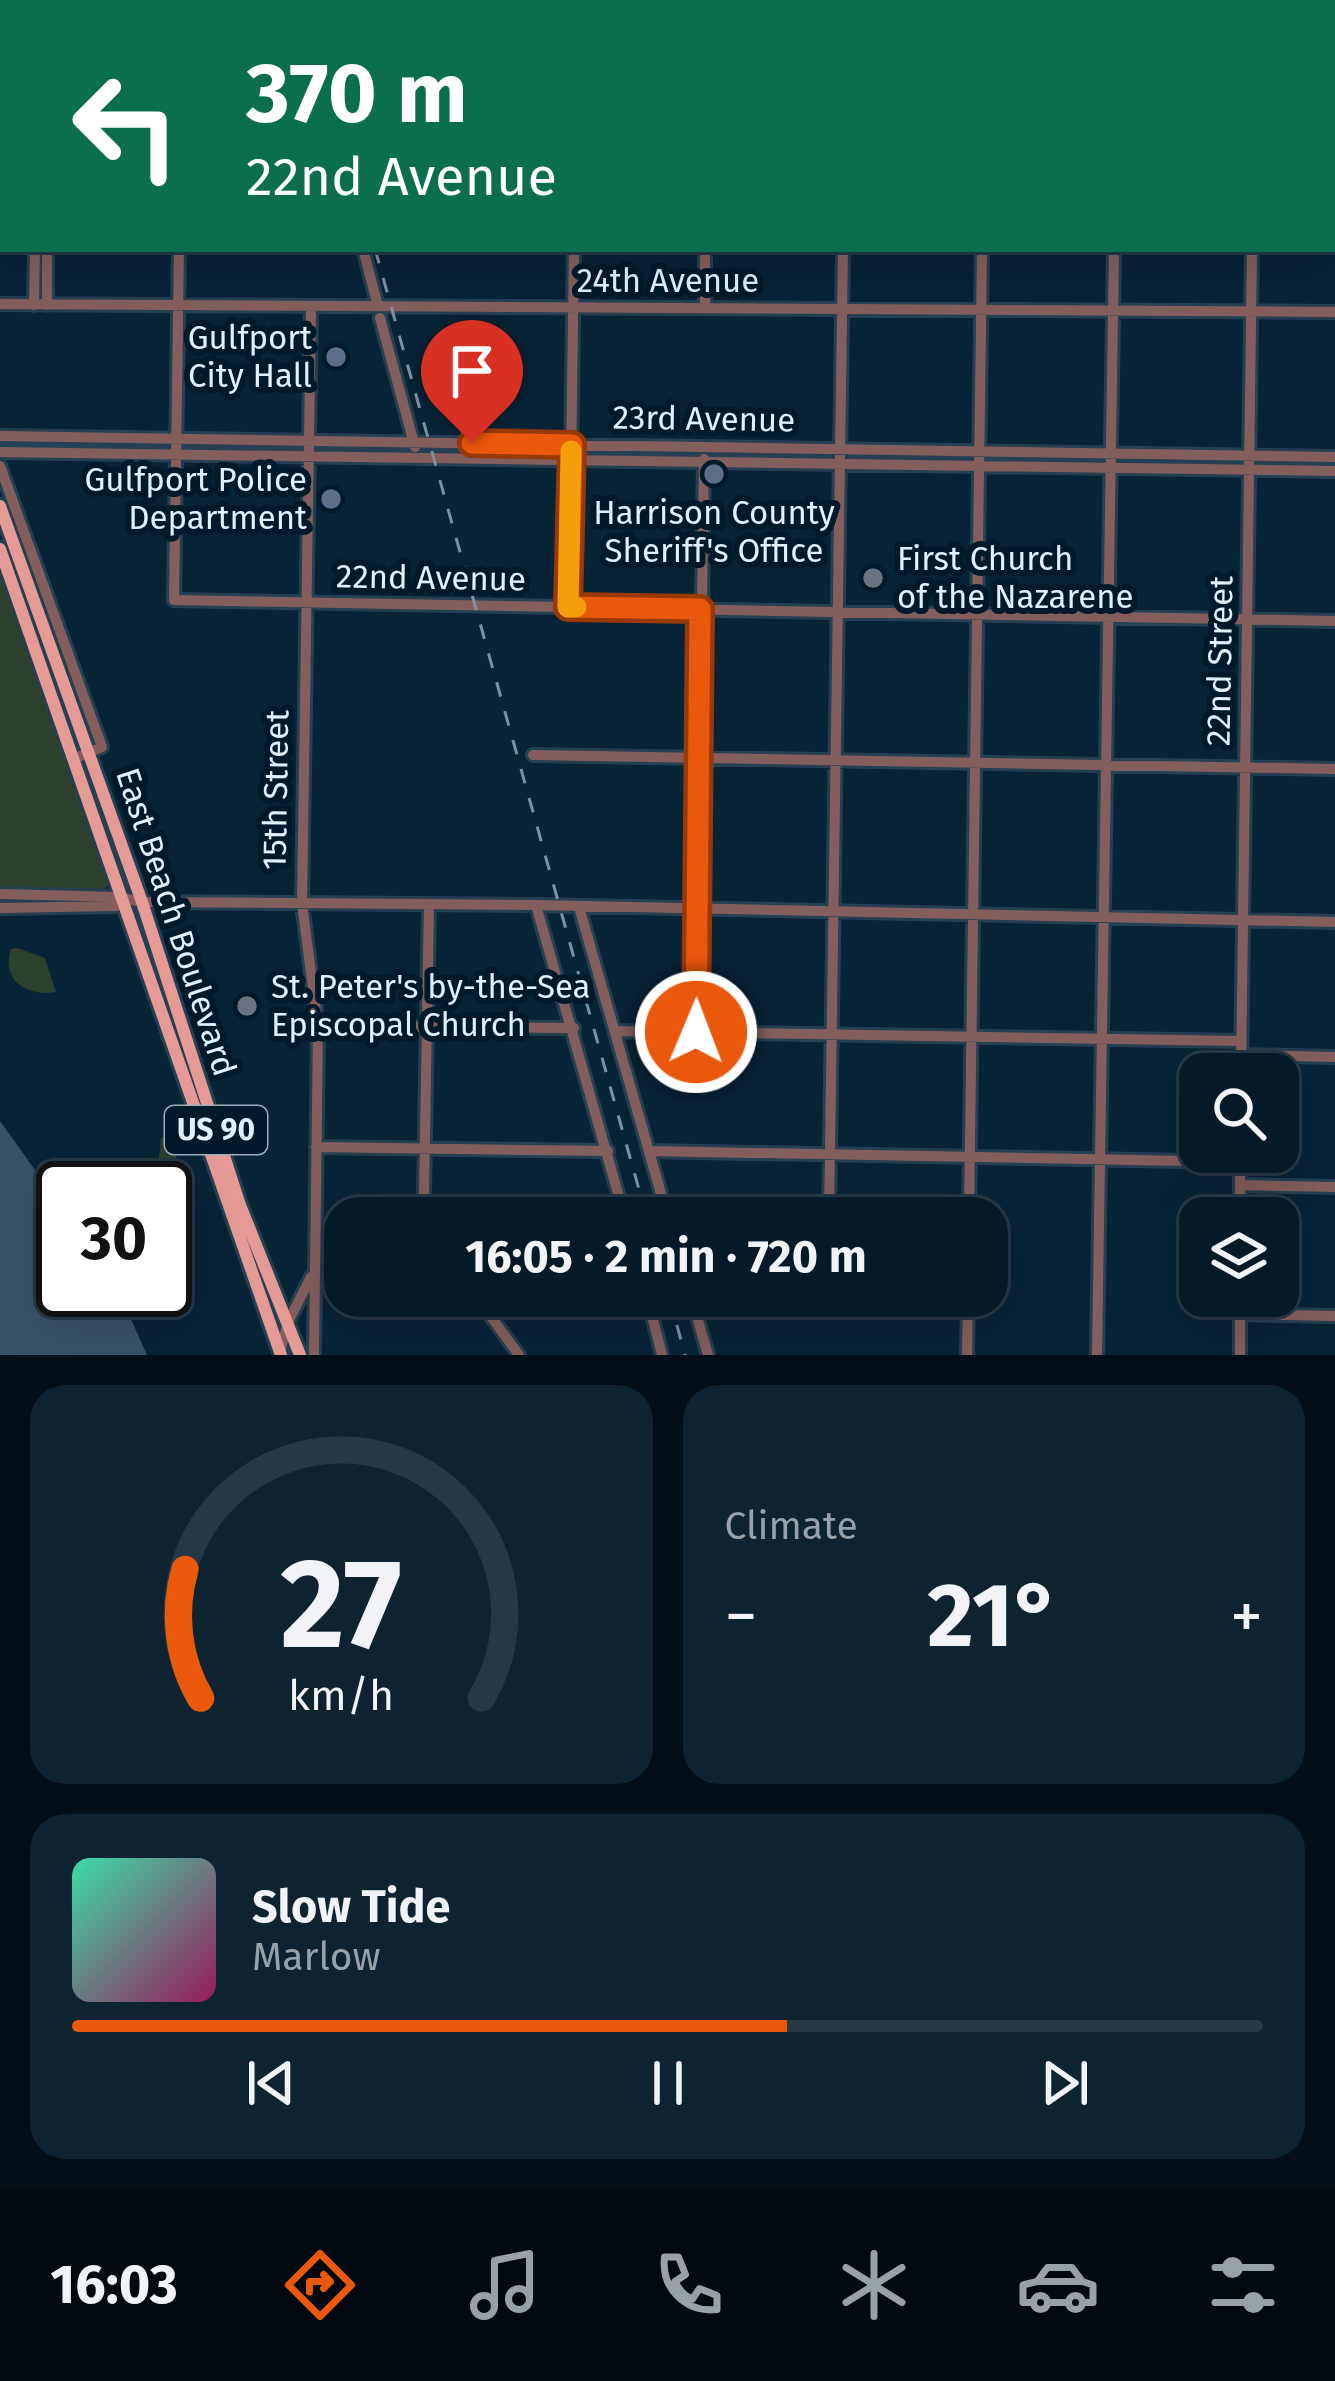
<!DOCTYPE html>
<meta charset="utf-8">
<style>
:root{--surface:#051a28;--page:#0e2330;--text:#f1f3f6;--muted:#97a1a8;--line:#263845;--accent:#ea580c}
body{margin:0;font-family:"Fira Sans",sans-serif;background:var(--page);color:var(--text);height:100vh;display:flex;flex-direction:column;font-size:45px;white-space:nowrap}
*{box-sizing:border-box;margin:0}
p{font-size:39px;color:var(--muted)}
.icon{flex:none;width:66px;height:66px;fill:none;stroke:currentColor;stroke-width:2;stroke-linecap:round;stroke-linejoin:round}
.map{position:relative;height:1355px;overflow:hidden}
.side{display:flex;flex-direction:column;gap:30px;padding:30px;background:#030e16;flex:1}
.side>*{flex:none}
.top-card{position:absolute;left:0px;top:0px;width:1335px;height:252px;box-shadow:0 12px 48px #0002,0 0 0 3px var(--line);background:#0b6e4f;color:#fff;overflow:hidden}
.tools{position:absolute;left:1179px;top:1053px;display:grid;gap:24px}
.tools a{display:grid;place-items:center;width:120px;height:120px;border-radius:24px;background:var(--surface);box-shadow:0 12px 48px #0002,0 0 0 3px var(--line);font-size:60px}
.speed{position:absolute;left:36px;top:1161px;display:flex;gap:24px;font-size:60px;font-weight:700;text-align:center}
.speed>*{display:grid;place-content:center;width:156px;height:156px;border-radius:50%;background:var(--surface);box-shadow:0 12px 48px #0002,0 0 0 3px var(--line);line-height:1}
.speed .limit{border:6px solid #111;border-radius:18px;background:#fff;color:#111}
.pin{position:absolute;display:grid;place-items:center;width:102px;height:102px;color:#fff;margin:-123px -51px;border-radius:50% 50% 50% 0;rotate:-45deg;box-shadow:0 0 12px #0007}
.pin .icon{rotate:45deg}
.me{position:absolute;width:132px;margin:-66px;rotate:1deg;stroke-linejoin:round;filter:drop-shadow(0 0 9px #0008)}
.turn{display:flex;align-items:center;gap:42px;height:252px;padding:0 48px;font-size:54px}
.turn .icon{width:156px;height:156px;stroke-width:2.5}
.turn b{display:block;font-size:84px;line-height:102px}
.big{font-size:90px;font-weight:700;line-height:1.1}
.side .card{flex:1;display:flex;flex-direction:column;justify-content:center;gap:18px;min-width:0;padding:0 42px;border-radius:36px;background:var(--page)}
.side .dial{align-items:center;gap:0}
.dial svg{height:312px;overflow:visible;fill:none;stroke:var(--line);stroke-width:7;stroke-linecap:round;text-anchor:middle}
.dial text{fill:var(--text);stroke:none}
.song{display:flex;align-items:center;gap:36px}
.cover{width:144px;height:144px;border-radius:18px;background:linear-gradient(135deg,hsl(160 70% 55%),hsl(330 70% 35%))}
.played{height:12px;border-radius:6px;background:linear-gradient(90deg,var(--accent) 60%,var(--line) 60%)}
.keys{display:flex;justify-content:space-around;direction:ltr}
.heat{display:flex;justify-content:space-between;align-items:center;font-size:66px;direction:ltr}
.side .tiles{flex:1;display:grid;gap:30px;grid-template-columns:1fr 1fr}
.card:last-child{grid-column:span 2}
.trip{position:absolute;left:324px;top:1197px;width:684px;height:120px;border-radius:36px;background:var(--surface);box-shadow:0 12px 48px #0002,0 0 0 3px var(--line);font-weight:700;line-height:120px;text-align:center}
.tab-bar{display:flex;height:192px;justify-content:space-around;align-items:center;background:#020a10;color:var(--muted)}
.tab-bar .icon{width:84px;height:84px}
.tab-bar .selected{color:var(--accent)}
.tab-bar b{font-size:54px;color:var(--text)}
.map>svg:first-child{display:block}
</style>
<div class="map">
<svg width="1335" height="1355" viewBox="0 0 1335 1355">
<rect width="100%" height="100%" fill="#072336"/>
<!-- green -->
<path fill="#2d3f2d" d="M 0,573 L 109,876 L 107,887 L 102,890 L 0,890 Z
M 18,948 L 45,958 L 56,992 C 29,997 0,981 11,949 Z
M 169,1135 C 178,1149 185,1209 181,1224 L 173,1225 L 165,1212 L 165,1188 L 156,1188 L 161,1138 Z"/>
<!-- water -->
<path fill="#375267" d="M 0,1121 L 63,1209 L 63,1290 L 118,1290 L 147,1355 L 0,1355 Z"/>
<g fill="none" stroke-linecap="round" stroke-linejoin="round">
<!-- minor casing -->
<g stroke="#254052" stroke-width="16">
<path id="minor" d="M 294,0 L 295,3
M 38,3 L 38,0
M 53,3 L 53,0
M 182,3 L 182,0
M 578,3 L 578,0
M 847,3 L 847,0
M 179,249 L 174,600 L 1335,621
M 363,249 L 378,306
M 0,304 L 1335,312
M 34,305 L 35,249
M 47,305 L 47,249
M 311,306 L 302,904 L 318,1026 L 314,1355
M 705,308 L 705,249
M 380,318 L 415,447
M 0,436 L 1335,457
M 0,452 L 1335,471
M 0,466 L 102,747 L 76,758
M 569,607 L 574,249
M 533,755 L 1335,769
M 0,894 L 118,897 L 142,902 L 536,905 L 1335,922
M 429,904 L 424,1193 L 430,1218
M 536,905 L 625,1218
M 579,907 L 668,1218
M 0,908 L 117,906 L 126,901
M 318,1026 L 574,1028
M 616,1031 L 1241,1041
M 696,1032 L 704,459
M 1241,1055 L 1335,1057
M 1241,1074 L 1252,249
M 316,1147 L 608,1151
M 649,1151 L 1240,1162
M 1240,1185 L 1335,1187
M 829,1218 L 843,249
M 969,1218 L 982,249
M 1240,1218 L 1240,1152
M 476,1296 L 519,1355
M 647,1296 L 662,1355
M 691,1296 L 708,1355
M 1240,1296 L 1240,1355
M 1240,1314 L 1335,1316
M 280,1352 L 288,1322 L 311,1277
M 967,1355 L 968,1296
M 1097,1355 L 1114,249"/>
</g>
<!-- major casing -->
<g stroke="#254052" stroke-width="18">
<path id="major" d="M 0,144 L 3,144
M 1332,152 L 1335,152
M 0,159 L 3,159
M 1332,164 L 1335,164
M 0,506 L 142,902 L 240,1205 L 300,1355
M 0,549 L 281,1355"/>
</g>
<!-- minor -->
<use href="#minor" stroke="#835e5c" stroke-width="10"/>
<!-- major -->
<use href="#major" stroke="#e69a96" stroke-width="12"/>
<!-- rail -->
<path stroke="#7b91a0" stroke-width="3" stroke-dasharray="15 15" stroke-linecap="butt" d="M 305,0 L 306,3
M 375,249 L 647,1218
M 669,1296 L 685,1355"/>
</g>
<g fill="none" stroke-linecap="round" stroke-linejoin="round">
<!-- route casing -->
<g stroke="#983908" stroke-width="30">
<path id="route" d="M 472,443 L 572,445 L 568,607 L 700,609 L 696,1032"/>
</g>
<!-- route -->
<use href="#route" stroke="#ea580c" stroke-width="21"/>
<!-- slow -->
<path stroke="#f59e0b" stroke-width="21" d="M 571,451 L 568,607 L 576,607"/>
</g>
<!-- markers -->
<g fill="#5c6f8a" stroke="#001a2b" stroke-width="4.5">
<circle cx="336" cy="357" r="12"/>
<circle cx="714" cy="474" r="12"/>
<circle cx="331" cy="499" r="12"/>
</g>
<g fill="#6b7280" stroke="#001a2b" stroke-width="4.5">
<circle cx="873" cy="578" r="12"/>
<circle cx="247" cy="1006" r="12"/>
</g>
<g text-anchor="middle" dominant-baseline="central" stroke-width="12" stroke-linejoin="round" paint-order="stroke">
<!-- shield labels -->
<rect fill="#001a2b" stroke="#9db0bd" stroke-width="3" x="165" y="1106" width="102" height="48" rx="9"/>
<g font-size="30" font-weight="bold" fill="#e0f0fc">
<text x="216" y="1130">US 90</text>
</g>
<!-- street labels -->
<g font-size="33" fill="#e0f0fc" stroke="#001a2b">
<text x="668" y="281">24th Avenue</text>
<text transform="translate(704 419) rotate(1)">23rd Avenue</text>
<text transform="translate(431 578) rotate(1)">22nd Avenue</text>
<text transform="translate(1220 661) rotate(-89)">22nd Street</text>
<text transform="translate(276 790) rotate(-89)">15th Street</text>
<text transform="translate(176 922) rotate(72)">East Beach Boulevard</text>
</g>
<!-- poi labels -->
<g font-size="33" fill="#e0f0fc" stroke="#001a2b" text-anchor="end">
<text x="312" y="338">Gulfport<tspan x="312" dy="38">City Hall</tspan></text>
<text x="307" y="480">Gulfport Police<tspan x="307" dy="38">Department</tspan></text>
<text x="714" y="513" text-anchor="middle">Harrison County<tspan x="714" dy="38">Sheriff's Office</tspan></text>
<text x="897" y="559" text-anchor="start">First Church<tspan x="897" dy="38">of the Nazarene</tspan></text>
<text x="271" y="987" text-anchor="start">St. Peter's by-the-Sea<tspan x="271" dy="38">Episcopal Church</tspan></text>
</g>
</g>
</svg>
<div class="tools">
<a><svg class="icon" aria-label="search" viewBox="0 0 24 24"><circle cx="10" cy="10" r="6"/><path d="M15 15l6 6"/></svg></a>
<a><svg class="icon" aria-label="layers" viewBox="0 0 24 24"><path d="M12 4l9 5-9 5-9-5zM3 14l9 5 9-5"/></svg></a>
</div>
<div class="speed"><div class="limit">30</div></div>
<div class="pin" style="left:472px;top:443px;background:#d93025"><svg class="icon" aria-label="arrive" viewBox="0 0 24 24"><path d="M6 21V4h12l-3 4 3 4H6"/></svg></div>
<svg class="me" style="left:696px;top:1032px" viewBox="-20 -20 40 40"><circle r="17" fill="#ea580c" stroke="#fff" stroke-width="3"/><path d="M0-11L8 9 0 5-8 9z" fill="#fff"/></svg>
<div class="trip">16:05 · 2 min · 720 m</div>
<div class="top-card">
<div class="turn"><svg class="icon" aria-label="left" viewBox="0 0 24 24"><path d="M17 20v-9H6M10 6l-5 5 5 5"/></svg><div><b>370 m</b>22nd Avenue</div></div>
</div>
</div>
<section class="side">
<div class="tiles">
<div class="card dial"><svg viewBox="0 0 100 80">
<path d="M14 69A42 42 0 1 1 86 69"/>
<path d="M14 69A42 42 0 0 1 10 36" stroke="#ea580c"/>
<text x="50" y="56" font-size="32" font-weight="700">27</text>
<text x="50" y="72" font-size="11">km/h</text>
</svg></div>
<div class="card"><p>Climate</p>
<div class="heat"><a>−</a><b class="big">21°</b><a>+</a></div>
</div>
<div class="card">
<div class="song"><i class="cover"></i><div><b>Slow Tide</b><p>Marlow</p></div></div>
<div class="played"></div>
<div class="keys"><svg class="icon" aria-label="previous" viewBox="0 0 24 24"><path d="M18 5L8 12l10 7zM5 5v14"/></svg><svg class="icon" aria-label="pause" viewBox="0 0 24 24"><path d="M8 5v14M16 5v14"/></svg><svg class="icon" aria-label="next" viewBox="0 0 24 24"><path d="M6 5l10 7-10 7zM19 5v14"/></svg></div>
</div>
</div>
</section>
<nav class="tab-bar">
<b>16:03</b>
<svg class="icon selected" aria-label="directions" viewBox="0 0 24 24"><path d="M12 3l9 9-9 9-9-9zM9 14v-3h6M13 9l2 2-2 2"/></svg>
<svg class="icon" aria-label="music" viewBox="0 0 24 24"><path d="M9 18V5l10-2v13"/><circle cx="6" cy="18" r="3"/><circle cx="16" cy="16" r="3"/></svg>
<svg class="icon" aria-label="phone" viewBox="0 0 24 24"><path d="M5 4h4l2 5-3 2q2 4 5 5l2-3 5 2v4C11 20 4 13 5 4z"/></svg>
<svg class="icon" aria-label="climate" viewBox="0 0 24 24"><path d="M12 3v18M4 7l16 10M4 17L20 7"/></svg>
<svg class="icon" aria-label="car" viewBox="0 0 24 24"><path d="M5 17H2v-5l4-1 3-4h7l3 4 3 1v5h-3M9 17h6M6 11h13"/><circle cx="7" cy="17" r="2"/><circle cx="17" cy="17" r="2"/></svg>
<svg class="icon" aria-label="filters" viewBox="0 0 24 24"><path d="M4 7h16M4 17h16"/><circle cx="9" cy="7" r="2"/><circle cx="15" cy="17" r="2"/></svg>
</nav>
